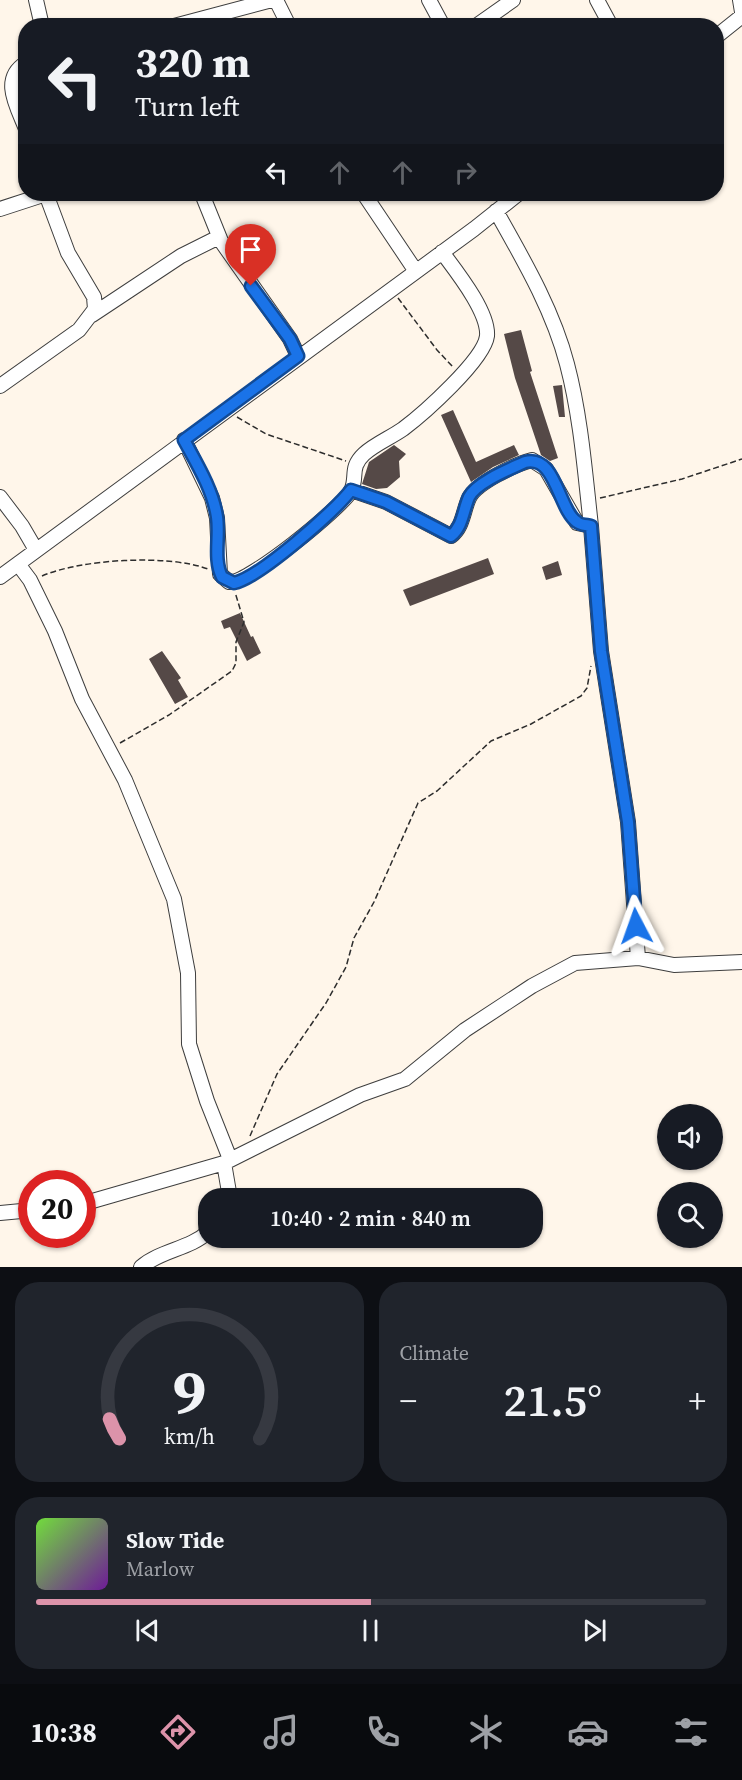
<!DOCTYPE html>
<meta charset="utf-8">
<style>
:root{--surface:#171b24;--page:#20242c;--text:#f1f3f6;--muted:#9ea1a6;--line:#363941;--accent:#dc93aa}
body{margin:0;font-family:"Source Serif 4",serif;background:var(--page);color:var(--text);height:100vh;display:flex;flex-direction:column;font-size:22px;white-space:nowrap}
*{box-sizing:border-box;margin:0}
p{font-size:20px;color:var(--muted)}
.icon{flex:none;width:33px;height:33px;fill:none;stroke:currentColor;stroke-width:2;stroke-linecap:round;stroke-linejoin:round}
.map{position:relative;height:1267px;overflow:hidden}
.side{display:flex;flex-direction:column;gap:15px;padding:15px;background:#0d0f14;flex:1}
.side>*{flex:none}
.guide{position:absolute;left:18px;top:18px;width:706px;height:183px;border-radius:24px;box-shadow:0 2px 4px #0004;background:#171b24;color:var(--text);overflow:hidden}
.buttons{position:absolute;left:657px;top:1104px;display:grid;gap:12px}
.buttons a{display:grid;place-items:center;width:66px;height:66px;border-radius:50%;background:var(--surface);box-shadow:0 2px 4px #0004;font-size:30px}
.speed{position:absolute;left:18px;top:1170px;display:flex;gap:12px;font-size:30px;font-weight:700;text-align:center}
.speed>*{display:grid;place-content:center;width:78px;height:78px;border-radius:50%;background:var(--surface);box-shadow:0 2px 4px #0004;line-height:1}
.speed .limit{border:9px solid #d22;background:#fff;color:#111}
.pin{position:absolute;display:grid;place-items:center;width:51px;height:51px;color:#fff;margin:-62px -26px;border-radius:50% 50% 50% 0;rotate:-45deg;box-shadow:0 0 6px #0007}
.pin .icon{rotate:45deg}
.me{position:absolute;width:66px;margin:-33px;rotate:356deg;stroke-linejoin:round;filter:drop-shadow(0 0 4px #0008)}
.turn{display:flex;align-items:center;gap:21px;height:126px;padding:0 18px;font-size:27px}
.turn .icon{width:78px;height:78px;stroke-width:2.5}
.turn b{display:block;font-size:42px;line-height:51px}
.lanes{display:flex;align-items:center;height:57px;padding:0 18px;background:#0003;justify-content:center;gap:30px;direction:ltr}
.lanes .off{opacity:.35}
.big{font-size:45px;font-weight:600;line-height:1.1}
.side .card{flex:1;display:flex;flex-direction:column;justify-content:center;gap:9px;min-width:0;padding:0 21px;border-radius:24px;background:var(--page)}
.side .dial{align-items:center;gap:0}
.dial svg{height:156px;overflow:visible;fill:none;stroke:var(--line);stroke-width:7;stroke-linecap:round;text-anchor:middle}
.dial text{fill:var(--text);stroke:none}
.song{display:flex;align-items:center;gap:18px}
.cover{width:72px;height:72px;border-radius:9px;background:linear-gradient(135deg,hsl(100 70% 55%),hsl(280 70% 35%))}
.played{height:6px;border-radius:3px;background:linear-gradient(90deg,var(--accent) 50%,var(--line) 50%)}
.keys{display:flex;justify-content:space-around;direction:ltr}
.heat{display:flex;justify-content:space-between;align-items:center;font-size:33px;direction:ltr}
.side .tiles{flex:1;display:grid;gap:15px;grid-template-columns:1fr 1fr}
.card:last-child{grid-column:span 2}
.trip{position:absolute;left:198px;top:1188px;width:345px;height:60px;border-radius:24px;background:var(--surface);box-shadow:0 2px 4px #0004;font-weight:600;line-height:60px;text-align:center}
.tab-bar{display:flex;height:96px;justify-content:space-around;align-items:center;background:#090b0e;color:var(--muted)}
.tab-bar .icon{width:42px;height:42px}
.tab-bar .active{color:var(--accent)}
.tab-bar b{font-size:27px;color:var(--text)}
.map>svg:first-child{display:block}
</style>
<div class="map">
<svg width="742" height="1267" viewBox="0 0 742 1267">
<rect width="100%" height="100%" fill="#fff6ea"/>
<!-- building -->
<path fill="#554947" d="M 521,330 L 532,371 L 530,372 L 558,458 L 550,461 L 541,455 L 515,378 L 504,334 Z
M 562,385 L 565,417 L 559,417 L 553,386 Z
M 453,410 L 476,462 L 514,445 L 519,455 L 493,467 L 471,482 L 441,415 Z
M 394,445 L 406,454 L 399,461 L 400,477 L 387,488 L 376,489 L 362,484 L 369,462 Z
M 488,558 L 494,574 L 410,606 L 403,590 Z
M 558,561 L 562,575 L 546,580 L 542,567 Z
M 240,613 L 251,637 L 253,636 L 261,653 L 247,661 L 230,627 L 224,629 L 221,621 Z
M 162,651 L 181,678 L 178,680 L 188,697 L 175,704 L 149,659 Z"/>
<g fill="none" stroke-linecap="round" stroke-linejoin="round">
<!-- minor casing -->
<g stroke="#3e3e3e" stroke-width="16">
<path id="minor" d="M 36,0 L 42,26
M 276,0 L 289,26
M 429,0 L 443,26
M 597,0 L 611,26
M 740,0 L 742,12
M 174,26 L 272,0
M 476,26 L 513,0
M 717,36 L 742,16
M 26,63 C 0,79 17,106 26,129
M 202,194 L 221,241 L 290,339 L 298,356
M 364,194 L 415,270
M 0,209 L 46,194
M 496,211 C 523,259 553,310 567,364 C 581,417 585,473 591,526
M 92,315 L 181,256 L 219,237
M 0,386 L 79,330 L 95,309 L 94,297 L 68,253 L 46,194
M 184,440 L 212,498 L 217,518 L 220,574 L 229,582 C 247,585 341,508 351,491 C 358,477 349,468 364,454 C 375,444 390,438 403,429 C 423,414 484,360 487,336 C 489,312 456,271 442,252
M 351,490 L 386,502 L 451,536 C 463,527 463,511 469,498 C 476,483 516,464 532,460 L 546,469 L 577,523 L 591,526 L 601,651 L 628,822 L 638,958
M 0,497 L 22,526 L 36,550
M 18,564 L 30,580 L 55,631 L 82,699 L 125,780 L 174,899 L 188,973 L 189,1044 L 207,1101 L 230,1159
M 0,577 L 474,229 L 518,194
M 224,1163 L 230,1198
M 82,1204 L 224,1163 L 360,1095 L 405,1079 L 465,1030 L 532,986 L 575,963 L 638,958 L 674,965 L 742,962
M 0,1213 L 32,1210
M 141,1267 C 161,1250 190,1249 208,1232"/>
</g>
<!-- path -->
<path stroke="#2d2d2d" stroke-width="1.5" stroke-dasharray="6 3" stroke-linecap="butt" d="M 398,298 L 437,350 L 453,367
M 237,417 L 266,434 L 346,461
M 600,498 L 682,479 L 742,459
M 42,576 C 81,559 168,554 208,569
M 120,743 L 169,715 L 232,671 L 236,663 L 236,642 L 244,622 L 235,592
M 250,1136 L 277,1074 L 326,1003 L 346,967 L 354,938 L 374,902 L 418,803 L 437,791 L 491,741 L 531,724 L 581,696 L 587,688 L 591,666"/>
<!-- minor -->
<use href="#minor" stroke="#fff" stroke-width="14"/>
</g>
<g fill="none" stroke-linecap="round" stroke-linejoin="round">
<!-- route casing -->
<g stroke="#114b97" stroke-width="15">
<path id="route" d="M 251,286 L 290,339 L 298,356 L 184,440 C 197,464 213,490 217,517 C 220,537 213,559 222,577 L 234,583 C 259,578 335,511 351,490 L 386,502 L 451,536 C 463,526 463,511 469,497 C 477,482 510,469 525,462 C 556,454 558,509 577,522 C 580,525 587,525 591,526 L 601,651 L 628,822 L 636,926"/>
</g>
<!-- route -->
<use href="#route" stroke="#1a73e8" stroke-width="10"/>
</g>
</svg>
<div class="buttons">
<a><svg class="icon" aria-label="sound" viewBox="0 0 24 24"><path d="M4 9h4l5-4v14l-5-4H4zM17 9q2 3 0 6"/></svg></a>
<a><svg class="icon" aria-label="search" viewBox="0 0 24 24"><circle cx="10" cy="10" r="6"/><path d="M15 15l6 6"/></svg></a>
</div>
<div class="speed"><div class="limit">20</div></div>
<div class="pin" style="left:251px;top:286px;background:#d93025"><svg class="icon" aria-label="arrive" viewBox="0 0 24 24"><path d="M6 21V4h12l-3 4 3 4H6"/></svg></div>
<svg class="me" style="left:636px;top:926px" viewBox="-20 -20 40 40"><path d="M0-17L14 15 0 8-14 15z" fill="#1a73e8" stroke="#fff" stroke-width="4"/></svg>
<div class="trip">10:40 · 2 min · 840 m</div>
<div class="guide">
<div class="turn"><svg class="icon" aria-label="left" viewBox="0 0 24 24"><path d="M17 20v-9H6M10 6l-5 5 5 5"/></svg><div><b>320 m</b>Turn left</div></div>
<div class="lanes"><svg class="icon" aria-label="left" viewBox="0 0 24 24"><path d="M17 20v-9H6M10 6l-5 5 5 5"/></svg><svg class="icon off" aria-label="ahead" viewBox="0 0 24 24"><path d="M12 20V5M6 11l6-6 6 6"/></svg><svg class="icon off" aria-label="ahead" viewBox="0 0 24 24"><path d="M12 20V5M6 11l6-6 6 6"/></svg><svg class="icon off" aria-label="right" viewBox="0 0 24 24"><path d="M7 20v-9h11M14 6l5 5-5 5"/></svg></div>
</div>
</div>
<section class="side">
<div class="tiles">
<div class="card dial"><svg viewBox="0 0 100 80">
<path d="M14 69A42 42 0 1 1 86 69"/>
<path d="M14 69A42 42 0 0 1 9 59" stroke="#dc93aa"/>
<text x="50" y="56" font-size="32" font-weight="700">9</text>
<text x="50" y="72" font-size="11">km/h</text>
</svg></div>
<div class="card"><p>Climate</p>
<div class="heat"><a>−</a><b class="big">21.5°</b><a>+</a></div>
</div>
<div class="card">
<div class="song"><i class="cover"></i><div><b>Slow Tide</b><p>Marlow</p></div></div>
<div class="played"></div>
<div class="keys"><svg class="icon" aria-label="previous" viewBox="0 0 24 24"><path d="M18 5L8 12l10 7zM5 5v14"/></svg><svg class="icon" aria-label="pause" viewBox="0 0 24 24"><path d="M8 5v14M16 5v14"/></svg><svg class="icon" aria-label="next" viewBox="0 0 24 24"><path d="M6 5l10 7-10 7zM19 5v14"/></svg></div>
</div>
</div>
</section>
<nav class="tab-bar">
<b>10:38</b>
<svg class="icon active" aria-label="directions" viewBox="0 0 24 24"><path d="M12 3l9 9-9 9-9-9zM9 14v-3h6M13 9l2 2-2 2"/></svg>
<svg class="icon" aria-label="music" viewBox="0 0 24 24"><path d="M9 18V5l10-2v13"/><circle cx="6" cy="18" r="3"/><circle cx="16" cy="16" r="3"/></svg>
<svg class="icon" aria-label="phone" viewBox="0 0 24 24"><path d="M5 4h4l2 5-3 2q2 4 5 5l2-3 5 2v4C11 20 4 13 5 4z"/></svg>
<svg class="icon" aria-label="climate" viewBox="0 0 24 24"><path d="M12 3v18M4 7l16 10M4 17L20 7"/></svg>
<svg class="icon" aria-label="car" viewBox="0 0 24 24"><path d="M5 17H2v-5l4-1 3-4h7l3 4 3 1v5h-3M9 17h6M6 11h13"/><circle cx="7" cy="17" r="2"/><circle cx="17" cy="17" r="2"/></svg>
<svg class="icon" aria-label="filters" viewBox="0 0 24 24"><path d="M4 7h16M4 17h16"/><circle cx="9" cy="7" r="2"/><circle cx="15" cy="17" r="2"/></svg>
</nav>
